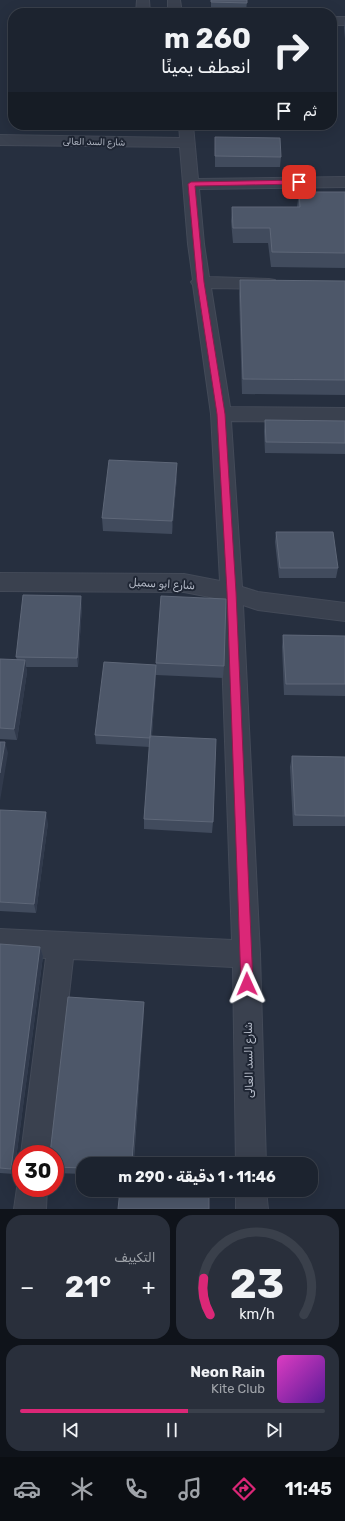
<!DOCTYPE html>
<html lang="ar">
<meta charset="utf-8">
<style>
:root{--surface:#1c232f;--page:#292f3b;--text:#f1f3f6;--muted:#a0a4aa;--line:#3a404b;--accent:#db2777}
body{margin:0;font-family:Rubik,"Noto Sans Arabic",sans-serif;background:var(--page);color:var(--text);direction:rtl;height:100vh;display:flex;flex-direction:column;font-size:15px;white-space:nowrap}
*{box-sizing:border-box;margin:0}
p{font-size:13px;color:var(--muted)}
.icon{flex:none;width:22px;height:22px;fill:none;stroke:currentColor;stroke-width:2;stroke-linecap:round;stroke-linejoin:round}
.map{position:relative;height:1209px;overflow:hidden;direction:ltr}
.panel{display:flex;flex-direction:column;gap:6px;padding:6px;background:#0f131a;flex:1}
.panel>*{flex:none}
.banner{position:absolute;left:8px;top:8px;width:329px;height:122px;border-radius:16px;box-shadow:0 4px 16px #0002,0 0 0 1px var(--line);direction:rtl;background:#1c232f;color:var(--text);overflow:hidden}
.speed{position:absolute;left:12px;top:1145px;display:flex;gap:8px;font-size:20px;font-weight:700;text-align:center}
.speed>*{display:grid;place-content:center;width:52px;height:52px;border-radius:50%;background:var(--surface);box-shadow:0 4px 16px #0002,0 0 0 1px var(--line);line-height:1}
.speed .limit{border:6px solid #d22;background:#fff;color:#111}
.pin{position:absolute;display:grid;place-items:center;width:34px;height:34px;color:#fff;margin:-17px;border-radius:8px;box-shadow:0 2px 6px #0006}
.me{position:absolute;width:44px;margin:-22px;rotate:359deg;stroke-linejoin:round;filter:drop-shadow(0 0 3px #0008)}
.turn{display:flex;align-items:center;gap:14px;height:84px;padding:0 20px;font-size:18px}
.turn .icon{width:52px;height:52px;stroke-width:2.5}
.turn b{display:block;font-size:28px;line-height:34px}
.then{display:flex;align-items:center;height:38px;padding:0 20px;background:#0003;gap:8px;font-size:15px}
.big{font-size:30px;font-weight:700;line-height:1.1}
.panel .widget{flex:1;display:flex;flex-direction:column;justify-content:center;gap:6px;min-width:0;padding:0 14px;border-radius:16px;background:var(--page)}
.panel .dial{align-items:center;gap:0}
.dial svg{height:104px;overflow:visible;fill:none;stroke:var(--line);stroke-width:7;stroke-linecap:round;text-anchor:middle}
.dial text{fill:var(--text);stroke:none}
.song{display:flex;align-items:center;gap:12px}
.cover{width:48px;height:48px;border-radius:6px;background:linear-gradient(135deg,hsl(310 70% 55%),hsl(270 70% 35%))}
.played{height:4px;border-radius:2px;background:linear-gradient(90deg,var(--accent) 55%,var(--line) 55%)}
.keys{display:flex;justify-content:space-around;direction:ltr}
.heat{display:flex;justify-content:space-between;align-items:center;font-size:22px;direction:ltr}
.panel .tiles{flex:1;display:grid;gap:6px;grid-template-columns:1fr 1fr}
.widget:last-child{grid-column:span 2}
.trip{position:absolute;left:76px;top:1157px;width:242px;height:40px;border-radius:16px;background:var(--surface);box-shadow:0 4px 16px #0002,0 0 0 1px var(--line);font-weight:700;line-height:40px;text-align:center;direction:rtl}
.menu{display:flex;height:64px;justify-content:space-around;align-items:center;background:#0b0e13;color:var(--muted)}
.menu .icon{width:28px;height:28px}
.menu .on{color:var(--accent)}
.menu b{font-size:18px;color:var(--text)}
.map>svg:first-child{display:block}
</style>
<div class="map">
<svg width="345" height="1209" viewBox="0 0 345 1209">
<rect width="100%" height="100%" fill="#262f3f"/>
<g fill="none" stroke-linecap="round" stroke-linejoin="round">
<!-- street casing -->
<g stroke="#434a58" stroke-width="2">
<path id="street" d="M 137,0 L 149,0 L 150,13 L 136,13 Z
M 168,0 L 180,0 L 182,13 L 168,13 Z
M 332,17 L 345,17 L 345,25 L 332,25 Z
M 179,125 L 193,125 L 198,179 L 345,177 L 345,187 L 199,189 L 204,244 L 209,277 L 269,279 L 275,280 L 278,284 L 275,288 L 269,289 L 211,288 L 230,407 L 345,408 L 345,422 L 231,421 L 242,587 L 258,592 L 345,603 L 345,621 L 258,610 L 243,605 L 260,954 L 266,1164 L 236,1164 L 233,967 L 73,959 L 51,1154 L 21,1154 L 46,958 L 0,955 L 0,929 L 232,940 L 220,599 L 184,592 L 0,591 L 0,573 L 184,574 L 220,581 L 211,414 L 193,285 L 191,282 L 193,280 L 188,244 L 180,147 L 0,145 L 0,135 L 180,138 Z
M 21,1177 L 21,1188 L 47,1188 L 46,1209 L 14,1209 L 17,1188 Z
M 236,1190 L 266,1190 L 268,1209 L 236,1209 Z"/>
</g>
<!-- street -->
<use href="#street" fill="#3a414f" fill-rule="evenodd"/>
</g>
<!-- wall -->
<path fill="#414b5d" d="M 211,0 L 247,0 L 246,13 L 211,12 Z
M 345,18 L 345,39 L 344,28 Z
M 332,77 L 334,93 L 333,103 L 332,103 Z
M 215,137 L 281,157 L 280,167 L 215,167 Z
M 299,192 L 345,192 L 345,268 L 271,267 L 268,243 L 233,243 L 231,221 L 232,207 L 297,207 Z
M 240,280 L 345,281 L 345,395 L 242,394 L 239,294 Z
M 265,420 L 345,421 L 345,454 L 265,453 L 264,431 Z
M 177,476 L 172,534 L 103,531 L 102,518 Z
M 276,532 L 338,568 L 336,578 L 279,578 L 275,542 Z
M 82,606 L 78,667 L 26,667 L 27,672 L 17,740 L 0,739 L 0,659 L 17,660 L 16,657 Z
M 283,635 L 345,636 L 345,696 L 284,695 L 282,647 Z
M 156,663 L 224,666 L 223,678 L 156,675 L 152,736 L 213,822 L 212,833 L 144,829 L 144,819 L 150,747 L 96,744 L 95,735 L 156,665 Z
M 292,756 L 345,757 L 345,826 L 293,826 L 290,767 Z
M 0,810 L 48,823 L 36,913 L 0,911 Z
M 0,944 L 40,947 L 43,956 L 14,1174 L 0,1173 Z
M 144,1002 L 144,1011 L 134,1161 L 83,1164 L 83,1174 L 55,1173 L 55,1154 Z"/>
<!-- shaded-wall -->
<path fill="#313a4c" d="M 177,463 L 177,476 L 172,534 L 172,521 Z
M 81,596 L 82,606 L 78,667 L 77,658 Z
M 25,660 L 27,672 L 17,740 L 14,729 Z
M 156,665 L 156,675 L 151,747 L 151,738 Z
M 5,742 L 8,753 L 0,801 L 0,773 Z
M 46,812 L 48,823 L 36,913 L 34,904 Z
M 40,947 L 43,956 L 14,1174 L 11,1169 Z
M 144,1002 L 144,1011 L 133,1164 L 132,1161 Z"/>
<!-- building -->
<path fill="#4d5769" stroke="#5e6778" d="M 211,0 L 247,0 L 247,3 L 211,2 Z
M 332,77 L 333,77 L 334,93 L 332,93 Z
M 215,137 L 280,138 L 281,157 L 215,156 Z
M 299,192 L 345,192 L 345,253 L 272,252 L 270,228 L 233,228 L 232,207 L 300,207 Z
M 240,280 L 345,281 L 345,380 L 243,379 Z
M 265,420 L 345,421 L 345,443 L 266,442 Z
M 109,460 L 177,463 L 172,521 L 102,518 Z
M 276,532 L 333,532 L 338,568 L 280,568 Z
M 23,595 L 81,596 L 77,658 L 16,657 Z
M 161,596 L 226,599 L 224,666 L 156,663 Z
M 283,635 L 345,636 L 345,684 L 286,684 Z
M 0,659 L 25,660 L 14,729 L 0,728 Z
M 104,662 L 156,665 L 150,738 L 95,735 Z
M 150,736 L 216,739 L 213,822 L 144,819 Z
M 0,742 L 5,742 L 0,773 Z
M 292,756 L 345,757 L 345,816 L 295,815 Z
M 0,810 L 46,812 L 34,904 L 0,902 Z
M 0,944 L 40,947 L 11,1169 L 0,1168 Z
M 68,997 L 144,1002 L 132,1161 L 182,1164 L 83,1164 L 83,1168 L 55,1167 L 55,1154 L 50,1154 Z
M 120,1190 L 209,1190 L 209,1209 L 118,1209 Z"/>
<!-- route -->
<path fill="#db2777" stroke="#8e194d" d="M 299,180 L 301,181 L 301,184 L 195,186 L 204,282 L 225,414 L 236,592 L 253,984 L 251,988 L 247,990 L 243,988 L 241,984 L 227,592 L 217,414 L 197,282 L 188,184 L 191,182 Z"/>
<g text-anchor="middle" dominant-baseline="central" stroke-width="4" stroke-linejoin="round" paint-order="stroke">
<!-- far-street labels -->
<g font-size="9" fill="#b6bcc9" stroke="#1f2634">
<text transform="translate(94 142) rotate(1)">شارع السد العالى</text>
</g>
<!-- street labels -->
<g font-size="11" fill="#b6bcc9" stroke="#1f2634">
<text transform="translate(162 584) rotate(3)">شارع ابو سمبل</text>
<text transform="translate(249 1060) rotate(-91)">شارع السد العالى</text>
</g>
</g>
</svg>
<div class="speed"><div class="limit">30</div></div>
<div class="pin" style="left:299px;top:182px;background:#d93025"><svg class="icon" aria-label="arrive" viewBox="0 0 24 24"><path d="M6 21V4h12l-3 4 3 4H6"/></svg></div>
<svg class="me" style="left:247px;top:984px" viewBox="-20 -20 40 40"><path d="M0-17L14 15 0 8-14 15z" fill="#db2777" stroke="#fff" stroke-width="4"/></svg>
<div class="trip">11:46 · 1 دقيقة · 290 m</div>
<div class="banner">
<div class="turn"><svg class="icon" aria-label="right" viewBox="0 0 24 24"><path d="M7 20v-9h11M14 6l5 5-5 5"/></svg><div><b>260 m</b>انعطف يمينًا</div></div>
<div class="then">ثم<svg class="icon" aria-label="arrive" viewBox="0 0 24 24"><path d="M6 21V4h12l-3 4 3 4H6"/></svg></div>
</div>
</div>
<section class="panel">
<div class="tiles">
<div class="widget dial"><svg viewBox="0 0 100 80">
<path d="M14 69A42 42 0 1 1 86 69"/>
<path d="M14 69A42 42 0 0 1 9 41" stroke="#db2777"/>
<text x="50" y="56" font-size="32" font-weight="700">23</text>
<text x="50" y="72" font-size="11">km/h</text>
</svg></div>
<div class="widget"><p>التكييف</p>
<div class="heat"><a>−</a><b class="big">21°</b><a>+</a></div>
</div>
<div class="widget">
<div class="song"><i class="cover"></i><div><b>Neon Rain</b><p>Kite Club</p></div></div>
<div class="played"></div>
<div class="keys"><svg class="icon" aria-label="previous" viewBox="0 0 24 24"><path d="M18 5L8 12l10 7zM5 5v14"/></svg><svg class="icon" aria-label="pause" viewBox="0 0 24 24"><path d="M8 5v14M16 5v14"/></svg><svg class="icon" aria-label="next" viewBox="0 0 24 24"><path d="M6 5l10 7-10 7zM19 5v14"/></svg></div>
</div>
</div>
</section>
<nav class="menu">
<b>11:45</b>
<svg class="icon on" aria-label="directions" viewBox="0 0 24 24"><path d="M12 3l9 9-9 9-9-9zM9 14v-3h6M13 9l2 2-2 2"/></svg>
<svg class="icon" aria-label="music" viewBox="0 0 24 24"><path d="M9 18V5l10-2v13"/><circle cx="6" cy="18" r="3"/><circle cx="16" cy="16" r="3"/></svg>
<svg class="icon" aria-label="phone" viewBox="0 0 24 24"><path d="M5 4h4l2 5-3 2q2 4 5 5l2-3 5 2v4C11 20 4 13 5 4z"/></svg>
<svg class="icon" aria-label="climate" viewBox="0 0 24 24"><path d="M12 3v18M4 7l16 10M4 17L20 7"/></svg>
<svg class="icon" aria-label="car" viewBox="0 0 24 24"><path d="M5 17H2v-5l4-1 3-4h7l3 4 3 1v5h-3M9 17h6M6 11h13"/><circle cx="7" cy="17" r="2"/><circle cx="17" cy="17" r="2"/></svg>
</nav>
